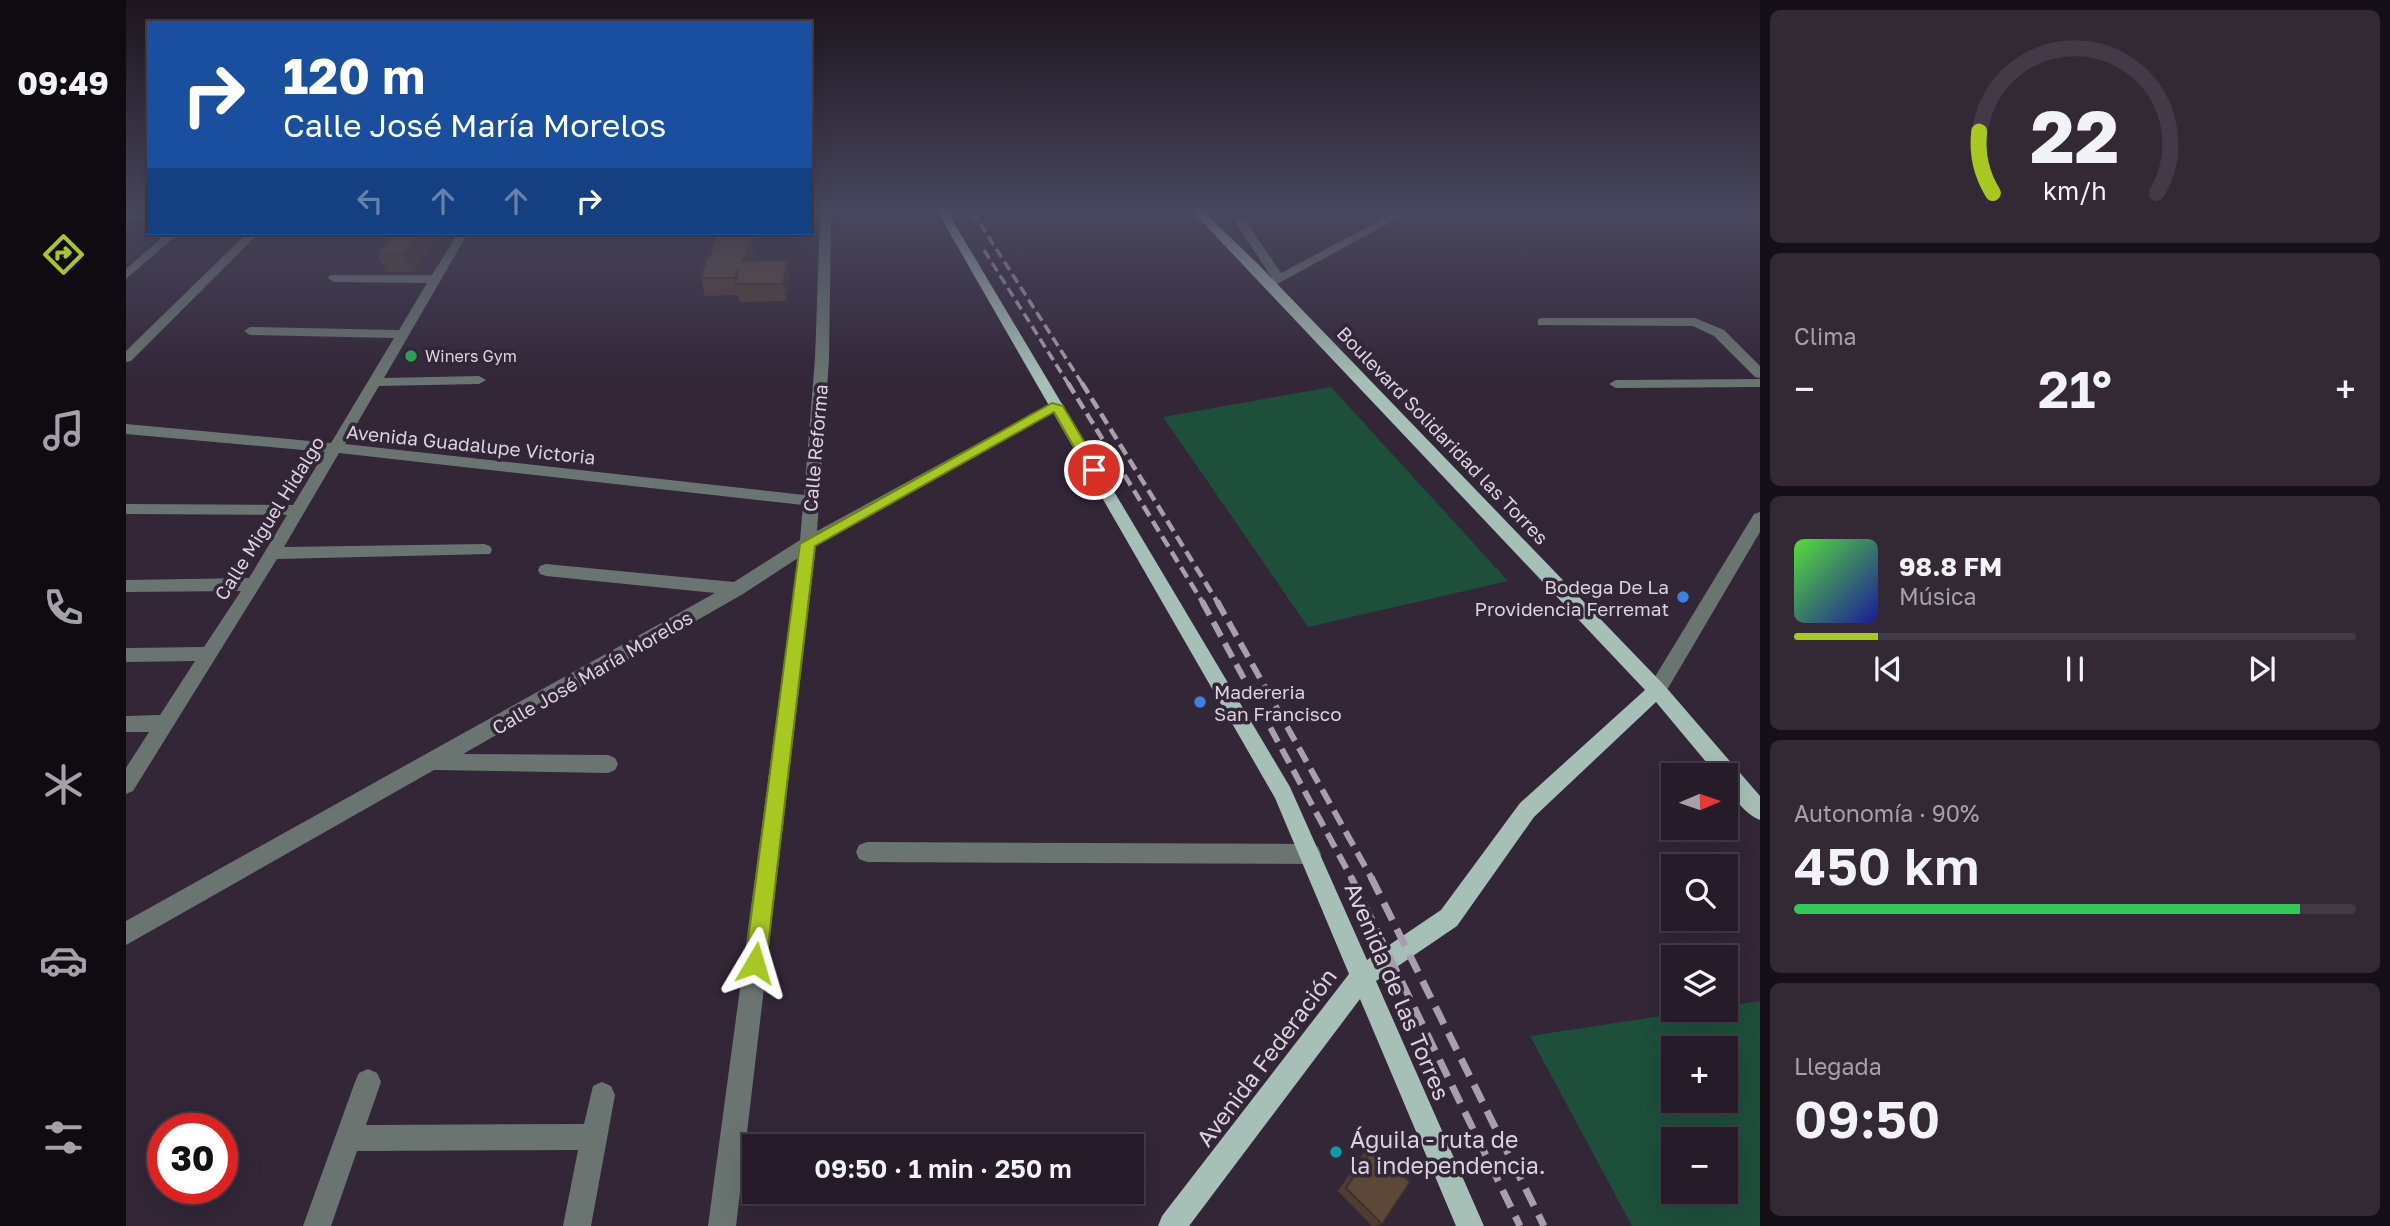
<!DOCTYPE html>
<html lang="es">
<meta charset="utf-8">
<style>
:root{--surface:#261c29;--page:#322935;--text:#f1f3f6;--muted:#a4a1a8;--line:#423a46;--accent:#a7c81f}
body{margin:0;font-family:"Golos Text",sans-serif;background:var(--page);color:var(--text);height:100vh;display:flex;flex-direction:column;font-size:26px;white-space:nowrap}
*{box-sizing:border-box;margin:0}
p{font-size:23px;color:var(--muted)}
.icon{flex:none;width:38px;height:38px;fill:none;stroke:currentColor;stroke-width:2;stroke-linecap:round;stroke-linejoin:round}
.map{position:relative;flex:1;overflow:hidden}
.panel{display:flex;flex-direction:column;gap:10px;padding:10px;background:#150f17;width:630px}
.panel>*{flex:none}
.banner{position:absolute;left:21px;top:21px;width:665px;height:214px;border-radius:0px;box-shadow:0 7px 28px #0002,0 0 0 2px var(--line);background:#1a4fa0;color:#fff;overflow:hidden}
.needle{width:46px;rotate:88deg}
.fabs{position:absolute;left:1535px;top:763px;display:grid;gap:14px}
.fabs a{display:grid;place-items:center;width:77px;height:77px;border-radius:0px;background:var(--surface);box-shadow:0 7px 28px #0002,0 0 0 2px var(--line);font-size:35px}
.speed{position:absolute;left:21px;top:1113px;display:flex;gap:14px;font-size:35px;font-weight:700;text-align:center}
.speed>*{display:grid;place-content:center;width:91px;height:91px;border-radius:50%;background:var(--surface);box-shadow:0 7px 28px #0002,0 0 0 2px var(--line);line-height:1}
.speed .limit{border:10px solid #d22;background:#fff;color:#111}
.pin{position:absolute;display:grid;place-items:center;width:60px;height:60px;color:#fff;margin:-30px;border:4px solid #fff;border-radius:50%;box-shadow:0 2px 7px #0007}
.me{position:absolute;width:77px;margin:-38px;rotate:7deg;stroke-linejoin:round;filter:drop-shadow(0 0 5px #0008)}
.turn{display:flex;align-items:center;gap:24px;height:147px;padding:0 21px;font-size:32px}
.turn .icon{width:91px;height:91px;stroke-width:2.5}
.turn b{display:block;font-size:49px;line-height:60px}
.lanes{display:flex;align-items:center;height:66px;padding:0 21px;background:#0003;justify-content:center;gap:35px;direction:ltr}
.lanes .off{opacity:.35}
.big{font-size:52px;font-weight:600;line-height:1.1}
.panel .card{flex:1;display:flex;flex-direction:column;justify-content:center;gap:10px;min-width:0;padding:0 24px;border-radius:10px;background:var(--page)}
.panel .dial{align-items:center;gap:0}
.dial svg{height:182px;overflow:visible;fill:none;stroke:var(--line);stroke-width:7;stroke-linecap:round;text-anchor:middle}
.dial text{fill:var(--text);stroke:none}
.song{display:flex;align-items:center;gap:21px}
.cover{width:84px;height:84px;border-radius:10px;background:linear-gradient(135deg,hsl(110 70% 55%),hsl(240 70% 35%))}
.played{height:7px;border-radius:4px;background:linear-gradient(90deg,var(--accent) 15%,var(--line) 15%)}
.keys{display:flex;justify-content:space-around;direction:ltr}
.heat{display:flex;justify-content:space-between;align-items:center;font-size:38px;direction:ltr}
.charge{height:10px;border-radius:5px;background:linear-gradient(90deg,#34c759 90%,var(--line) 0)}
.trip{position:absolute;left:616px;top:1134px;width:402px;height:70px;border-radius:0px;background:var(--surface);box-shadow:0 7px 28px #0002,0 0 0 2px var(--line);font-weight:600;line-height:70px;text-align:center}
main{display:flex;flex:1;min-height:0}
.dock{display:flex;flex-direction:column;width:126px;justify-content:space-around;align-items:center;background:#0f0b10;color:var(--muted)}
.dock .icon{width:49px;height:49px}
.dock .active{color:var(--accent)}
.dock b{font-size:32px;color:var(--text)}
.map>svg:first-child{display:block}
</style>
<main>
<nav class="dock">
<b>09:49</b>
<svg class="icon active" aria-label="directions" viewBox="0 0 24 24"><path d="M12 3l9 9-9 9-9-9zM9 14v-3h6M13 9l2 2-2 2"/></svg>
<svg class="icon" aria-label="music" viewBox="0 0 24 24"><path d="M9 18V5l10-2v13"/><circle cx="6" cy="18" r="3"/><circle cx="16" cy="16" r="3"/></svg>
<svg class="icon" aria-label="phone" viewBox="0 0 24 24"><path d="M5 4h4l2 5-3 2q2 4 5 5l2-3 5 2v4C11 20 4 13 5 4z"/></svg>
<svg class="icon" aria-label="climate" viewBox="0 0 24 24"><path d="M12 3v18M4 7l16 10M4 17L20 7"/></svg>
<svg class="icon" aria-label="car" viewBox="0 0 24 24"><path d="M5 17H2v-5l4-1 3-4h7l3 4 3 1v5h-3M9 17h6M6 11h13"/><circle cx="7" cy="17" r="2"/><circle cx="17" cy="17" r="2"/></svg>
<svg class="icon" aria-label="filters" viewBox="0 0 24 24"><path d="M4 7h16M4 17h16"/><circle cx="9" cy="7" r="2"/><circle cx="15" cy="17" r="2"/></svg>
</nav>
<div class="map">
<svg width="1634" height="1226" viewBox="0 0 1634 1226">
<rect width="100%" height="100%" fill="#322637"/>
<!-- green -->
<path fill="#1d4f3b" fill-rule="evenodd" d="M 1205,387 L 1382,581 L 1182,627 L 1037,417 Z
M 1634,1001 L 1634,1226 L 1506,1226 L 1404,1036 L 1575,1010 L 1600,1010 L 1600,1006 ZM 1547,1048 L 1600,1048 L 1600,1101 L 1547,1101 ZM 1547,1139 L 1600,1139 L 1600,1192 L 1547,1192 Z"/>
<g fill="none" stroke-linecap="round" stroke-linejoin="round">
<!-- minor -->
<path fill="#6a7571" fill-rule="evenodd" d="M 684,211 L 785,211 L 780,214 L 705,217 L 703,359 L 691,531 L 926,403 L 936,403 L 938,406 L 690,546 L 610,1226 L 582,1226 L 672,558 L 617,594 L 337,754 L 482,755 L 489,758 L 492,764 L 489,770 L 482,773 L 308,770 L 0,945 L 0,921 L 589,593 L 420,576 L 414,574 L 412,570 L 414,566 L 420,564 L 608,582 L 674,540 L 677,505 L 213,453 L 158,547 L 358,544 L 364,546 L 366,550 L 364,554 L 151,559 L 7,791 L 0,794 L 0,768 L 23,732 L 0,732 L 0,716 L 34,715 L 69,661 L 0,662 L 0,648 L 78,647 L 115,591 L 0,592 L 0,580 L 123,578 L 161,515 L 0,514 L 0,504 L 167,505 L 199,452 L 0,434 L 0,424 L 205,443 L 268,338 L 124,335 L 118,331 L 124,327 L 273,330 L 301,283 L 208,282 L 202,278 L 204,275 L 306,275 L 332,233 L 342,233 L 258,378 L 353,376 L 360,380 L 353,384 L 253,386 L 219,444 L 678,495 L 689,359 L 694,217 L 684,217 Z
M 1272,211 L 1285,211 L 1144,288 L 1138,284 L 1146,278 L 1109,222 L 1119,220 L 1155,273 Z
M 0,214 L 23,214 L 23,220 L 0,220 Z
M 41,233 L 53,233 L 0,279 L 0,269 Z
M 121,233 L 133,233 L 5,361 L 0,362 L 0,351 Z
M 1416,318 L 1569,318 L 1598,330 L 1634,366 L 1634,378 L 1629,377 L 1588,336 L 1567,326 L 1412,325 L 1412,319 Z
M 1634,379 L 1634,387 L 1490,388 L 1483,384 L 1490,380 Z
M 1634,512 L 1634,532 L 1538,695 L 1531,698 L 1524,695 L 1522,690 L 1524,685 L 1628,514 Z
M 741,842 L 1184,844 L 1192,847 L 1195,854 L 1192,861 L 1184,864 L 741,862 L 733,859 L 730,852 L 733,845 Z
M 242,1069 L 251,1073 L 255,1082 L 240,1125 L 458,1124 L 467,1086 L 476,1082 L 485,1086 L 489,1095 L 465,1226 L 437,1226 L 452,1150 L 231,1151 L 205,1226 L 177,1226 L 229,1082 L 233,1073 Z"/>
<!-- major -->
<path fill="#a7c0b7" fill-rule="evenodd" d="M 811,211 L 821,211 L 1164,787 L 1241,960 L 1315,910 L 1394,803 L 1519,690 L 1066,211 L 1077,211 L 1133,265 L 1538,685 L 1634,796 L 1634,820 C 1619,815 1600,791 1600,775 L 1591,775 L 1530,702 L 1408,817 L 1331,926 L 1250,981 L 1358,1226 L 1330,1226 L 1234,999 L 1063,1226 L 1032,1226 L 1036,1216 L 1223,974 L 1149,798 Z"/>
<!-- rail-far3 -->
<path stroke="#a99fac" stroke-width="3.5" stroke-dasharray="10 5" stroke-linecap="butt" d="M 846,211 L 957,385
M 858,250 L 943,385"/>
<!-- rail-far2 -->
<path stroke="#a99fac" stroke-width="4.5" stroke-dasharray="12 6" stroke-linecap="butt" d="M 942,383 L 1077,603
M 956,383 L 1092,603"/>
<!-- rail-far1 -->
<path stroke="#a99fac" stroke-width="6" stroke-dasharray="16 8" stroke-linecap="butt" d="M 1076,601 L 1226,879
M 1091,601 L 1246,879"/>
<!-- rail -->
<path stroke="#a99fac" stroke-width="7" stroke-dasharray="19 10" stroke-linecap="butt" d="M 1225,877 L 1394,1226
M 1245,877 L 1418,1226"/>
</g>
<!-- wall -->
<path fill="#4e3e31" d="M 590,233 L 632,233 L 626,261 L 661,261 L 663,278 L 660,301 L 613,302 L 612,295 L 579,296 L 575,278 L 584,257 Z
M 317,234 L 287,272 L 260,272 L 251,254 Z
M 1247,1147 L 1256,1224 L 1250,1226 L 1246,1226 L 1212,1191 L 1239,1151 Z"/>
<!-- shaded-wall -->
<path fill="#403228" d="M 295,233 L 316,233 L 317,234 L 287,272 L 278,254 Z
M 626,233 L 632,233 L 625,267 L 616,261 Z
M 661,261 L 663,278 L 660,301 L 657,284 Z
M 613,268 L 609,284 L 611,295 L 608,278 Z"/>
<!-- building -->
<path fill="#5b4839" stroke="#403228" stroke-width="2" d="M 269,233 L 295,233 L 278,254 L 251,254 Z
M 590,233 L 626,233 L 622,250 L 616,261 L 661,261 L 657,284 L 609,284 L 613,268 L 608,278 L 575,278 L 581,257 L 584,257 Z
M 1247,1147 L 1284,1182 L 1256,1224 L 1220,1188 Z"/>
<!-- sky -->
<linearGradient id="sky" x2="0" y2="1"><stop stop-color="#1c151e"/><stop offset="0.55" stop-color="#49475e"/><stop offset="1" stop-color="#49475e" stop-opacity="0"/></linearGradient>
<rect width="1634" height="383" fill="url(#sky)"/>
<!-- route -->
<path fill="#a7c81f" stroke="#6d8214" stroke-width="2" d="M 926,403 L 937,406 L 975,470 L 973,473 L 963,473 L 928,412 L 689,546 L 640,963 L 637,970 L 629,973 L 622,970 L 619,963 L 674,544 Z"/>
<!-- markers -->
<circle fill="#2e9e5b" stroke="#322637" stroke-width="2.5" cx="285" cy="356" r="7"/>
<g fill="#3f7fe0" stroke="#322637" stroke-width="2.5">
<circle cx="1557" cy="597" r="7"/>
<circle cx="1074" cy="702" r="7"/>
</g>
<circle fill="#0f9aa8" stroke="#322637" stroke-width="2.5" cx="1210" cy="1152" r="7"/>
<g text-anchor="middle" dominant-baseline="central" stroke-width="7" stroke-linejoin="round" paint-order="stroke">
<!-- far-poi labels -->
<g font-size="16" fill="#dad2dd" stroke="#322637" text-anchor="start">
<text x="299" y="356">Winers Gym</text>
</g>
<!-- street labels -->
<g font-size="19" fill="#dad2dd" stroke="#322637">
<text transform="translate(1317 435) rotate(46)">Boulevard Solidaridad las Torres</text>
<text transform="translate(345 444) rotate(6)">Avenida Guadalupe Victoria</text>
<text transform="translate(689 448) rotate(-85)">Calle Reforma</text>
<text transform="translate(143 518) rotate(-58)">Calle Miguel Hidalgo</text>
<text transform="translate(466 672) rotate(-30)">Calle José María Morelos</text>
</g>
<!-- poi labels -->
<g font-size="19" fill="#dad2dd" stroke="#322637" text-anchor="end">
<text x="1543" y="586">Bodega De La<tspan x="1543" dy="22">Providencia Ferremat</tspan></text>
<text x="1088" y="691" text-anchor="start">Madereria<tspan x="1088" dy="22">San Francisco</tspan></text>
</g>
<!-- near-street labels -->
<g font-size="23" fill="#dad2dd" stroke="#322637">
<text transform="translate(1272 991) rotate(67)">Avenida de las Torres</text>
<text transform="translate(1140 1057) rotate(-53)">Avenida Federación</text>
</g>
<!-- near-poi labels -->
<g font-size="23" fill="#dad2dd" stroke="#322637" text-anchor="start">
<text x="1224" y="1139">Águila - ruta de<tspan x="1224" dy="26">la independencia.</tspan></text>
</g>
</g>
</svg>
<div class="fabs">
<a><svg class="needle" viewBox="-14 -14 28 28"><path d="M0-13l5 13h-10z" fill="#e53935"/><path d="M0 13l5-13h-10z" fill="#a4a1a8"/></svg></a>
<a><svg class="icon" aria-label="search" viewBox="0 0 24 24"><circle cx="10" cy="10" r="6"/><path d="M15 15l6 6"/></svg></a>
<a><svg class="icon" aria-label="layers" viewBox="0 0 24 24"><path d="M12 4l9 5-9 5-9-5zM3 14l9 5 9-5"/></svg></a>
<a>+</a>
<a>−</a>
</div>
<div class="speed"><div class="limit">30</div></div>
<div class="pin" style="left:968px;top:470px;background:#d93025"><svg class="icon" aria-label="arrive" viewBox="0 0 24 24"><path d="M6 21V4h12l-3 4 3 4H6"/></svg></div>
<svg class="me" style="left:629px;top:963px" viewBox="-20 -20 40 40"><path d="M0-17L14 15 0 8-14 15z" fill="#a7c81f" stroke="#fff" stroke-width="4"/></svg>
<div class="trip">09:50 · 1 min · 250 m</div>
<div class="banner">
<div class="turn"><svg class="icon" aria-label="right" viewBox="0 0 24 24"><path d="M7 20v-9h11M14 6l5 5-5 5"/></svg><div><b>120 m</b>Calle José María Morelos</div></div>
<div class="lanes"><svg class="icon off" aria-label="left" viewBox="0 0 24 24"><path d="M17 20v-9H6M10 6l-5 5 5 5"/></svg><svg class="icon off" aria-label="ahead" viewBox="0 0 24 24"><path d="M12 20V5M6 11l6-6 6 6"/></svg><svg class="icon off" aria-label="ahead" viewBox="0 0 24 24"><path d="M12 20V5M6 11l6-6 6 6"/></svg><svg class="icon" aria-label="right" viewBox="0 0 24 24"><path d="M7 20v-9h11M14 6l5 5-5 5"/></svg></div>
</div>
</div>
<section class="panel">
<div class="card dial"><svg viewBox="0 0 100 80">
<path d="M14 69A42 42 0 1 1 86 69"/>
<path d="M14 69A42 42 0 0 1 8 42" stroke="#a7c81f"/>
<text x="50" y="56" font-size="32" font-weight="700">22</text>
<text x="50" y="72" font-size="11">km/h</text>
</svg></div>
<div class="card"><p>Clima</p>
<div class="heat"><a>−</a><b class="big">21°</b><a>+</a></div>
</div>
<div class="card">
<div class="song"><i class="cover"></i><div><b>98.8 FM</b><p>Música</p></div></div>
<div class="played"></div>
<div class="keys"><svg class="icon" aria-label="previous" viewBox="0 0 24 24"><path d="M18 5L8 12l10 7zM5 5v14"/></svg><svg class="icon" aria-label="pause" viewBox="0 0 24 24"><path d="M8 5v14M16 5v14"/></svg><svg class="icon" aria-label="next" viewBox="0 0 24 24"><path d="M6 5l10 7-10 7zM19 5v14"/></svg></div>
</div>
<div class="card"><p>Autonomía · 90%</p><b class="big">450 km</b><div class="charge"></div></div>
<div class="card"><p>Llegada</p><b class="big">09:50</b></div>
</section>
</main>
